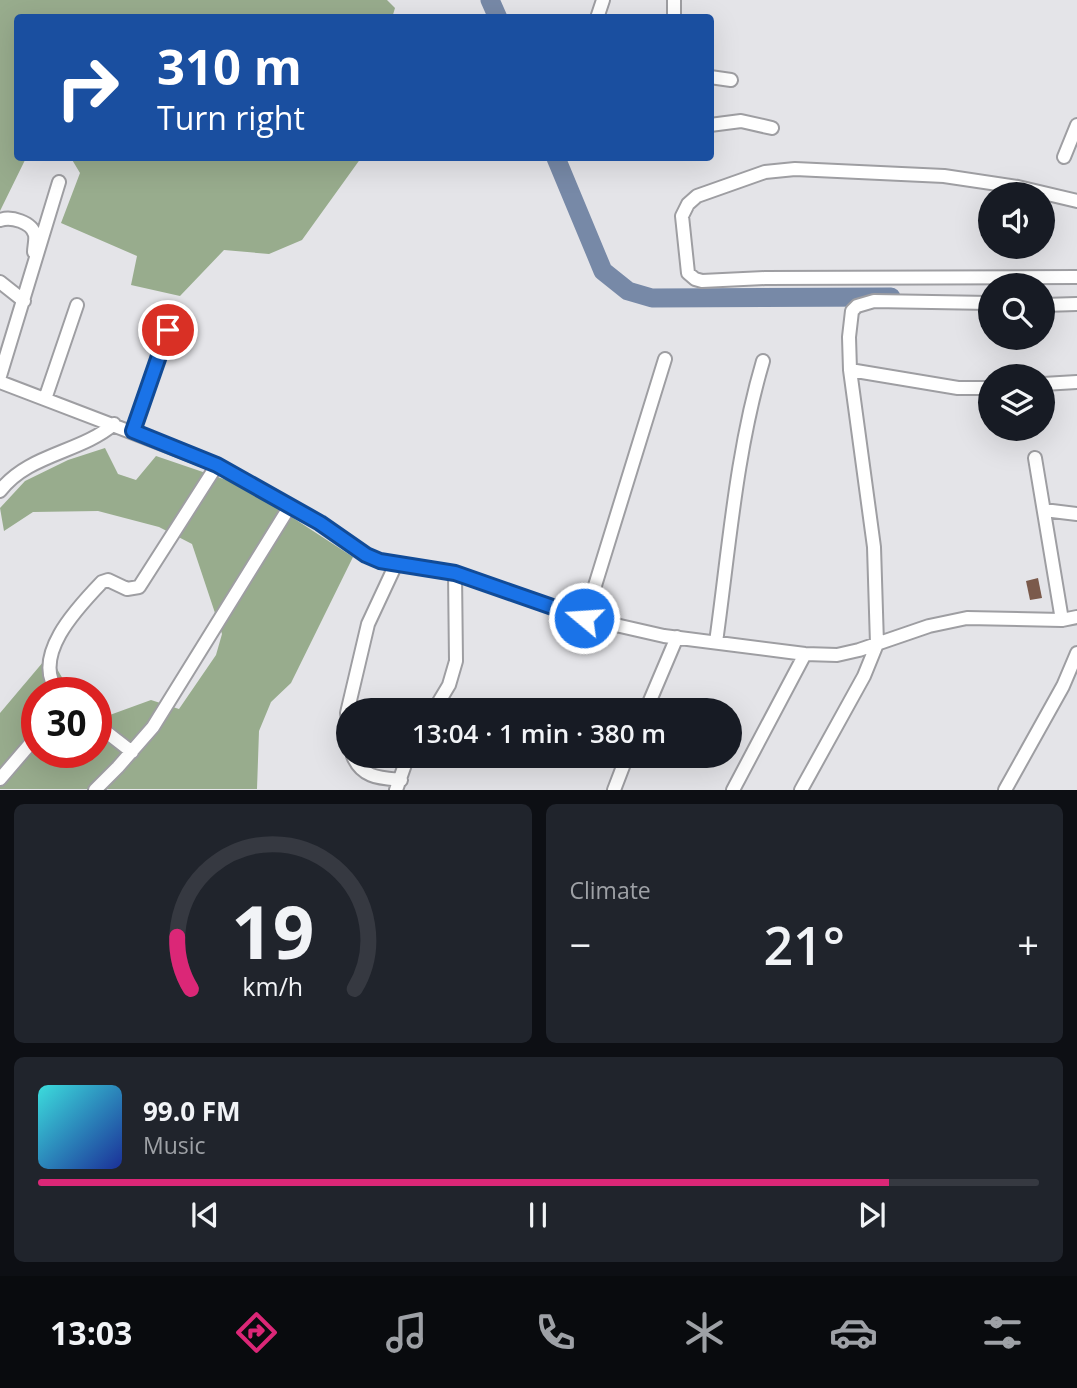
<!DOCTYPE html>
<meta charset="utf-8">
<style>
:root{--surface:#171b24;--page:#20242c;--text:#f1f3f6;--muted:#9ea1a6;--line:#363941;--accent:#db2777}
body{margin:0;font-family:"Open Sans",sans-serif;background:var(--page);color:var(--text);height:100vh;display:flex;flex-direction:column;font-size:26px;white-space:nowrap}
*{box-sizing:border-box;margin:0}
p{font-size:23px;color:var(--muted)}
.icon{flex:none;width:38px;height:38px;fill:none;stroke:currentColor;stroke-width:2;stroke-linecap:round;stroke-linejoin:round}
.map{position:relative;height:790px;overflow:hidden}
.details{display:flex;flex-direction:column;gap:14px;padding:14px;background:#0d0f14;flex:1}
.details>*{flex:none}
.banner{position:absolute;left:14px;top:14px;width:700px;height:147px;border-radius:7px;box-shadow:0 7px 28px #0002;background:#1a4fa0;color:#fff;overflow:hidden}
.buttons{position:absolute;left:978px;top:182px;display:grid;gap:14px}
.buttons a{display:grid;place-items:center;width:77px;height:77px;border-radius:50%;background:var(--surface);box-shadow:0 7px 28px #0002;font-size:35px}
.speed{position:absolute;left:21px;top:677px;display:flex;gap:14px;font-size:35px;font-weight:700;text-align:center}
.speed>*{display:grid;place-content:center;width:91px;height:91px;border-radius:50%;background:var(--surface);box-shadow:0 7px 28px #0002;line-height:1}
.speed .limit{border:10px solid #d22;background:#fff;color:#111}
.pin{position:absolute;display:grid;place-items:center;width:60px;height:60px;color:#fff;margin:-30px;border:4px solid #fff;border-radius:50%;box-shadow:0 2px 7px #0007}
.me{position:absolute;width:77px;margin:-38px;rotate:288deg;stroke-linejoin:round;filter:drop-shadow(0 0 5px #0008)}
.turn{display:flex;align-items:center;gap:24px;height:147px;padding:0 28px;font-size:32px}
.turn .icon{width:91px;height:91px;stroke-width:2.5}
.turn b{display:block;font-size:49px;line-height:60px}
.big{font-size:52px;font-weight:600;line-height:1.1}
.details .tile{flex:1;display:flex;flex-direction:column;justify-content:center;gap:10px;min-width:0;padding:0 24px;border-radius:10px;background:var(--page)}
.details .dial{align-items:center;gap:0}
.dial svg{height:182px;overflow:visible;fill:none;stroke:var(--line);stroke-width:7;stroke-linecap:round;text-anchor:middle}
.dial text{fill:var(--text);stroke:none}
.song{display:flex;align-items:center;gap:21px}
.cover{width:84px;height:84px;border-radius:10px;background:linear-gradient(135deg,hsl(180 70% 55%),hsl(230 70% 35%))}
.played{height:7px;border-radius:4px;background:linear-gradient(90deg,var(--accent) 85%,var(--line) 85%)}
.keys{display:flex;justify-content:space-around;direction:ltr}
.heat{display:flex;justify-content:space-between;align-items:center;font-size:38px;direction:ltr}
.details .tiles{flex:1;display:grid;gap:14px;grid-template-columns:1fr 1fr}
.tile:last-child{grid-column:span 2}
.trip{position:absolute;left:336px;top:698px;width:406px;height:70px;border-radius:35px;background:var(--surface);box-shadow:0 7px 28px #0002;font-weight:600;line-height:70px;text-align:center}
.menu{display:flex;height:112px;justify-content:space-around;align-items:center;background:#090b0e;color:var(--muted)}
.menu .icon{width:49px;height:49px}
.menu .selected{color:var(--accent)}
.menu b{font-size:32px;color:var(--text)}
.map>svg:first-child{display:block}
</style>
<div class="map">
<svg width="1077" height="790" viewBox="0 0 1077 790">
<rect width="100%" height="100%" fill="#e4e4e8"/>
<!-- forest -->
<path fill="#98ac8d" d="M 0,0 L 387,0 L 395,8 L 392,18 L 18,18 L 18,158 L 26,158 L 0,211 Z
M 71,158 L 361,158 L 302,240 L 269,254 L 224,250 L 180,296 L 131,285 L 137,256 L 61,223 L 80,173 Z
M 105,448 L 118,474 L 136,480 L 156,456 L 244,486 L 353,557 L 291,683 L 271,702 L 259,731 L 257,789 L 0,789 L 0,713 L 49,655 L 71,693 L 37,693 L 37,752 L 96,752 L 96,720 L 151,700 L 179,709 L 216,655 L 222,634 L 192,544 L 159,527 L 98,511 L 33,512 L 4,531 L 0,508 L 25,481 L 68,460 Z"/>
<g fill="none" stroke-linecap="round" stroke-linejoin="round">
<!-- river -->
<path stroke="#7789a7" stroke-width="19" d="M 490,0 L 498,18
M 556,158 L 603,271 L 628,291 L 652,298 L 891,297"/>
</g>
<!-- building -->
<path fill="#7b5a4b" d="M 1038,578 L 1042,598 L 1030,600 L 1026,581 Z"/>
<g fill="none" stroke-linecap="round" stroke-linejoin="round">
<!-- service casing -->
<g stroke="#9e9ea2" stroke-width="10">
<path id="service" d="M 133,431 L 168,330"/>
</g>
<!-- minor casing -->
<g stroke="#9e9ea2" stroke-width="16">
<path id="minor" d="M 597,18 L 603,0
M 674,18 L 674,0
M 710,77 L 731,80
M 710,125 L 741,121 L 772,128
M 1064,157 L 1077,125
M 1077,201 L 1018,187 L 944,176 L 795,169 L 765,172 L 697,196 L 688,204 L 682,216 L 688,273 L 695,279 L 702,281 L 765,278 L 1077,277
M 0,220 C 11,216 32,222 35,235 C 36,240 34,247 34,252
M 0,282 L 24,301
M 1043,305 L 1077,304
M 850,370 L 958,388 L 990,388
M 0,376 L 59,182
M 0,382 L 217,465 L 320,523 L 366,555 L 380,561 L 455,573 L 585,618 L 664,636 L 805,654 L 837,655 L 859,650 L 929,626 L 967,618 L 1062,620 L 1077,617
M 1043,384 L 1077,382
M 45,399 L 77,305
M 1035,458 L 1062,620
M 0,491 C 28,454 80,453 114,424
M 1044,510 L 1077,514
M 585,618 L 665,359
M 716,642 C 729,549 736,452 763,361
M 59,693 C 29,658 77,608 102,582 L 108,580 L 127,589 L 139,587 L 217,465
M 434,710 L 449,685 L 456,661 L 455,573
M 646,710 L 677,637
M 348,721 L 347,713 L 368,624 L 396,564
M 96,724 L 132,752
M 353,756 C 362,778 380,778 401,780
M 0,779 L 37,736
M 95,790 L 118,767 L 153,727 L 290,506
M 396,790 L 408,756
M 614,790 L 627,756
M 733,790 L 805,654
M 801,790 L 864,676 L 877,644 L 874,547 L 850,370 L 849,337 L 852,311 L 857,306 L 874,301 L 990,303
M 1005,790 L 1063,686 L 1077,653"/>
</g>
<!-- service -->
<use href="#service" stroke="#fff" stroke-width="6"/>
<!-- minor -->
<use href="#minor" stroke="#fff" stroke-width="12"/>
</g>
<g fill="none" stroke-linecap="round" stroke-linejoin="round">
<!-- route casing -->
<g stroke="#114b97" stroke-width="18">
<path id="route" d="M 168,330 L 133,431 L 217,465 L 320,523 L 366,555 L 380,561 L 455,573 L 584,618"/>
</g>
<!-- route -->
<use href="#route" stroke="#1a73e8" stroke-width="12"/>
</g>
</svg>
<div class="buttons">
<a><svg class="icon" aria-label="sound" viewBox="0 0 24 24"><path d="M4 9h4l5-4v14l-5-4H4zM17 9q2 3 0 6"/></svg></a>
<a><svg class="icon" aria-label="search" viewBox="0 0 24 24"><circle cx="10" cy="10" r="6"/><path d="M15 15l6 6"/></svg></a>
<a><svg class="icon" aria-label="layers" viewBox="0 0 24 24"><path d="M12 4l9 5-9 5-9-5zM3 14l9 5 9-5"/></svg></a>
</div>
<div class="speed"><div class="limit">30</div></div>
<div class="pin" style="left:168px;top:330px;background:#d93025"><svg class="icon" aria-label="arrive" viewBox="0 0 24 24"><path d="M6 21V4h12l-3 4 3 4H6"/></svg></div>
<svg class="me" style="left:584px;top:618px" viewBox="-20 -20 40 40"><circle r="17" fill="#1a73e8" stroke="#fff" stroke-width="3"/><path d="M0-11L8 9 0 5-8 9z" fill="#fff"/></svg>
<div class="trip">13:04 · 1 min · 380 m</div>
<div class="banner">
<div class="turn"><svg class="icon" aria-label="right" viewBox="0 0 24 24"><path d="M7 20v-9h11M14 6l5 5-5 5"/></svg><div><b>310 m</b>Turn right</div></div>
</div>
</div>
<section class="details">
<div class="tiles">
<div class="tile dial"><svg viewBox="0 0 100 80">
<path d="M14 69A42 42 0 1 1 86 69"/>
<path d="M14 69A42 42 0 0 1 8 46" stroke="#db2777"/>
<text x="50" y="56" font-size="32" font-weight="700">19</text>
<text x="50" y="72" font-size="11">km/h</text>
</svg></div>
<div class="tile"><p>Climate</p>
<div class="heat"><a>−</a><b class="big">21°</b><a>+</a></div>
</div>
<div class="tile">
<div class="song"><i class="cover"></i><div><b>99.0 FM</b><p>Music</p></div></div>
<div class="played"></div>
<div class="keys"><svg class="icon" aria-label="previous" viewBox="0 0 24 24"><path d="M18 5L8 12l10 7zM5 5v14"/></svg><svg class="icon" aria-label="pause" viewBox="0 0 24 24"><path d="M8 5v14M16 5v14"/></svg><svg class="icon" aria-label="next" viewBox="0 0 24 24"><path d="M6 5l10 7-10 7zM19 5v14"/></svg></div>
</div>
</div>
</section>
<nav class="menu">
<b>13:03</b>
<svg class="icon selected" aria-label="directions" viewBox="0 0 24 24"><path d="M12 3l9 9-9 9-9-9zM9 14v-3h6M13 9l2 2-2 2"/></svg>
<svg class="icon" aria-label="music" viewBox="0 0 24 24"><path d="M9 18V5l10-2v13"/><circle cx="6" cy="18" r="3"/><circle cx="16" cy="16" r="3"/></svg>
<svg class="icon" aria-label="phone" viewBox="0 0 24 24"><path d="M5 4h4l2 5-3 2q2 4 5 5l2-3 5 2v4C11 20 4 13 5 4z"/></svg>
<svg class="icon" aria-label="climate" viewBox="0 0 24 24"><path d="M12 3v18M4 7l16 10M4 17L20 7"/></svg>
<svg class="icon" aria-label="car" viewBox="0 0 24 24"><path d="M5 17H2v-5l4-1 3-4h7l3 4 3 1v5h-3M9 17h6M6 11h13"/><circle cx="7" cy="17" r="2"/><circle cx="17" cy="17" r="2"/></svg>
<svg class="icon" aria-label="filters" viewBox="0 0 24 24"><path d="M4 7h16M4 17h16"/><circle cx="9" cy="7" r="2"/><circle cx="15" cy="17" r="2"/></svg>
</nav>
